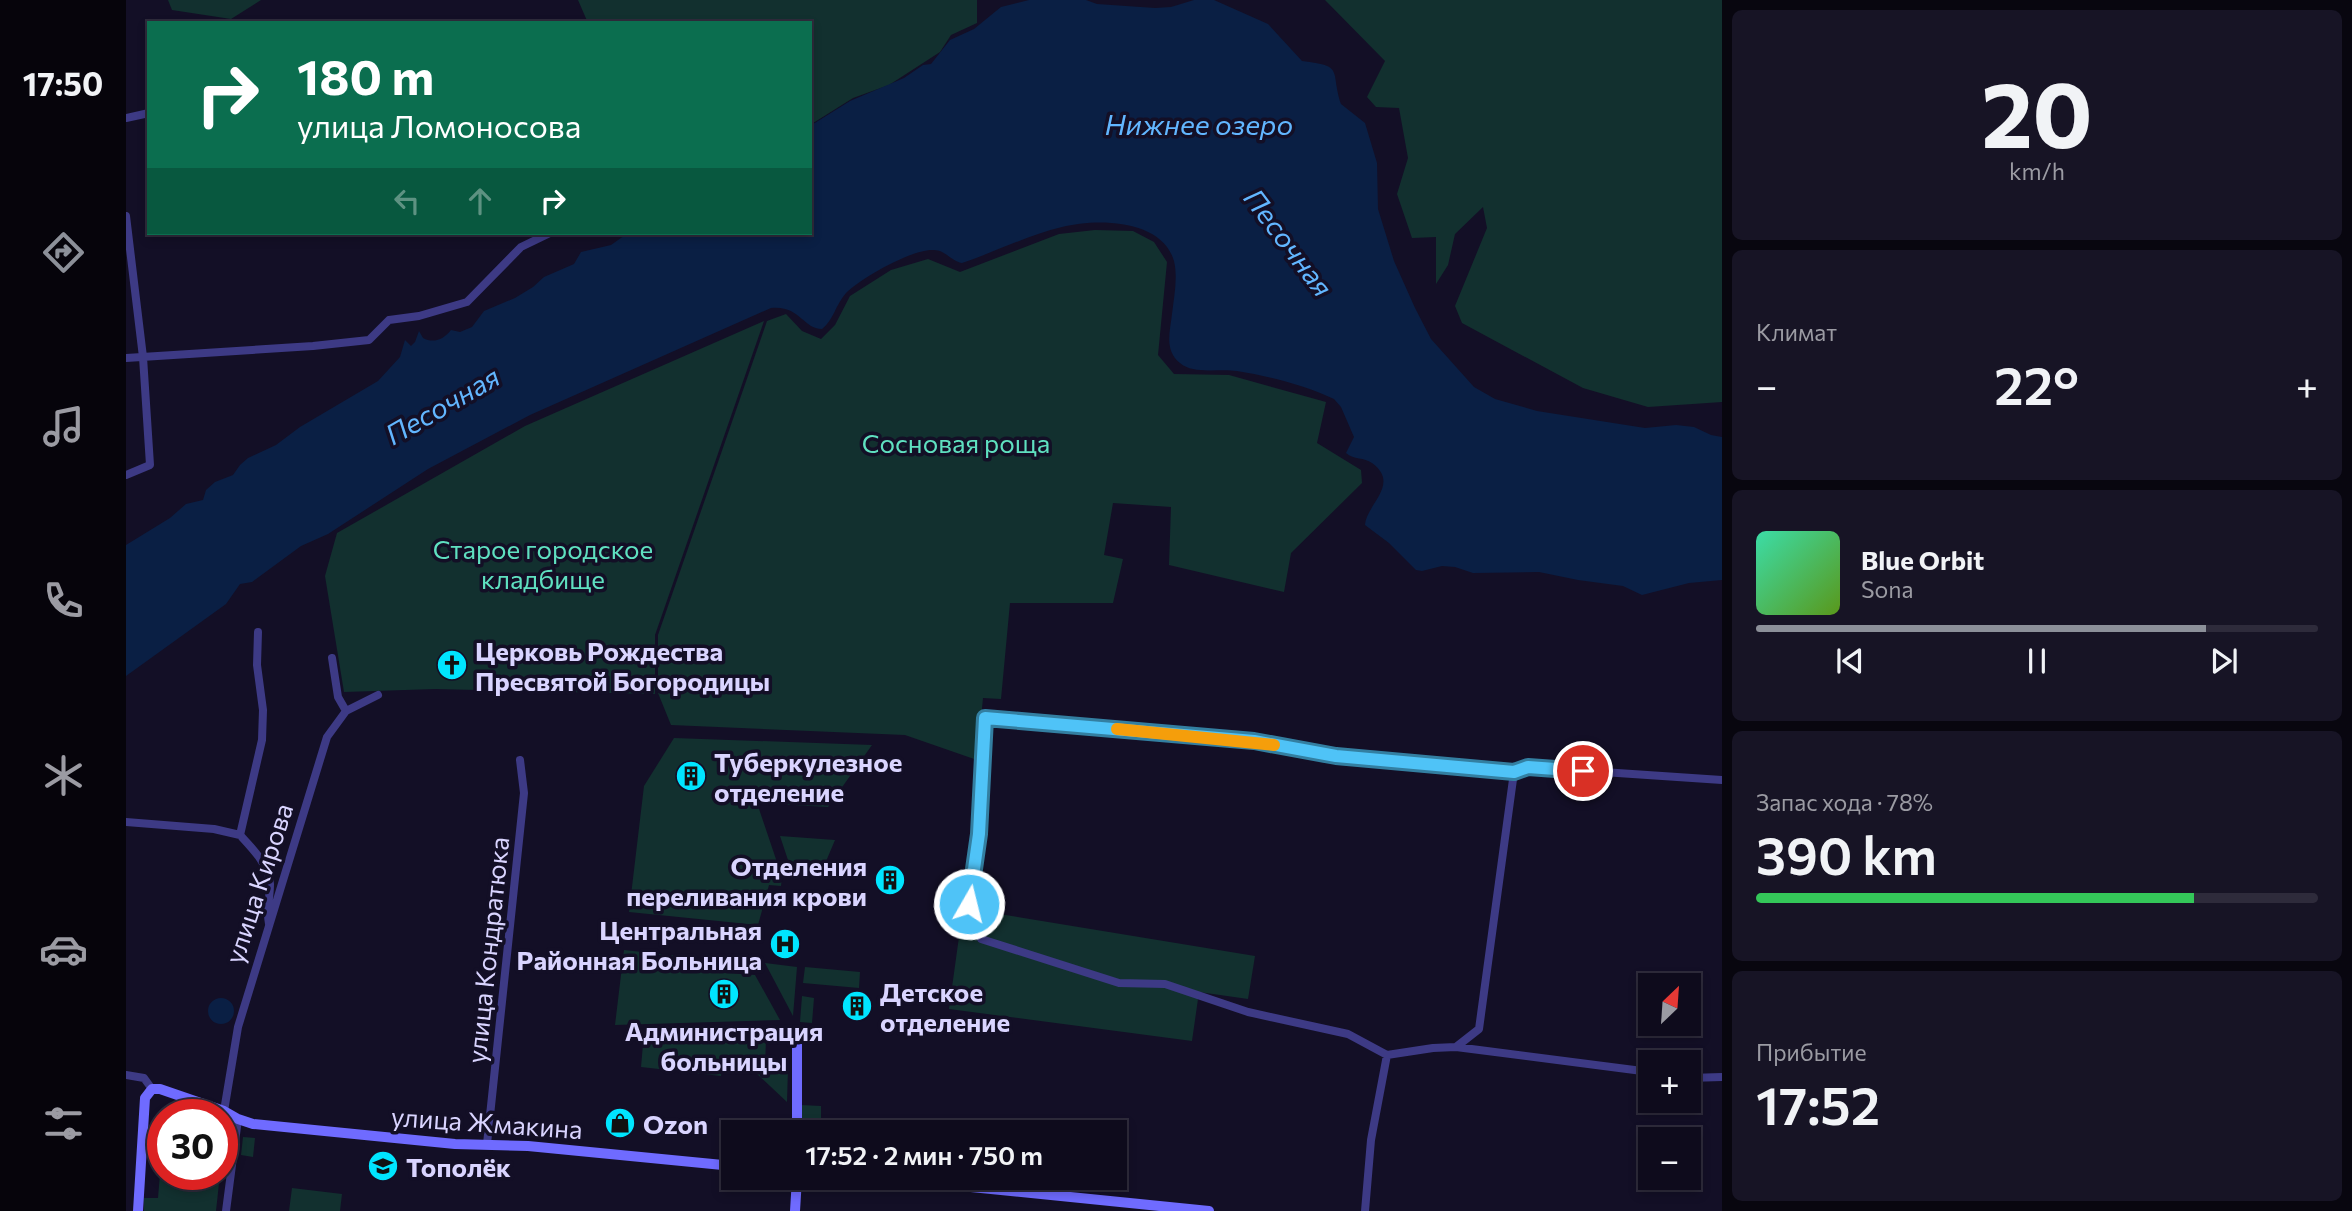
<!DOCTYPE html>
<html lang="ru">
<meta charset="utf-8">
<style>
:root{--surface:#0e0b1c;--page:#171425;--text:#f1f3f6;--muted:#9b9ba3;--line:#2e2b3b;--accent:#8c9099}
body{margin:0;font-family:Commissioner,sans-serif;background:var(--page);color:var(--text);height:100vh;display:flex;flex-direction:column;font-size:26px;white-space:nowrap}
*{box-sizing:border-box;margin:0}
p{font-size:23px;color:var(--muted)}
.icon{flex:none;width:38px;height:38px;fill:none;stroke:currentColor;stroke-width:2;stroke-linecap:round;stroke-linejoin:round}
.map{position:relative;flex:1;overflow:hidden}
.side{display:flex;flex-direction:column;gap:10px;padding:10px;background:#08060f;width:630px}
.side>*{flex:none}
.guide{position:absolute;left:21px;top:21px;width:665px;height:214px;border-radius:0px;box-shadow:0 4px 10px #0003,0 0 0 2px var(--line);background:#0b6e4f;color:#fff;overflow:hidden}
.needle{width:46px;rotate:25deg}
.fabs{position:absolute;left:1512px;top:973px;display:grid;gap:14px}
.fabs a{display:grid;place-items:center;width:63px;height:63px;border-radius:0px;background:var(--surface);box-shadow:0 4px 10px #0003,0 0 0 2px var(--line);font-size:35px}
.speed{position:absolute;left:21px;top:1099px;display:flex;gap:14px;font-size:35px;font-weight:700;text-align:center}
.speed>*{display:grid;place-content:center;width:91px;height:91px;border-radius:50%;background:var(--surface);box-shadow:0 4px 10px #0003,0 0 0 2px var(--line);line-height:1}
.speed .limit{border:10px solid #d22;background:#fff;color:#111}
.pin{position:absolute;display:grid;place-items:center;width:60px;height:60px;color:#fff;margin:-30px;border:4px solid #fff;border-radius:50%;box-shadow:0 2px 7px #0007}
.me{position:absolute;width:77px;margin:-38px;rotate:8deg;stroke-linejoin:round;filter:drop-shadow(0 0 5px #0008)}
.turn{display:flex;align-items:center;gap:24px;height:147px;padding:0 35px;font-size:32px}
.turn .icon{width:91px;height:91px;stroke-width:2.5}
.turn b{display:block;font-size:49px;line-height:60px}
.lanes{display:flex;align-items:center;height:66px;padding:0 35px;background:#0003;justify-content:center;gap:35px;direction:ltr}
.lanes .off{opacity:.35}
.big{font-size:52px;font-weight:600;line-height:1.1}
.side .tile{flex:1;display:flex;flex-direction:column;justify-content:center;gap:10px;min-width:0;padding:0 24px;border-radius:10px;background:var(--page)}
.side .dial{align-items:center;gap:0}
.dial b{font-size:91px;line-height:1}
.song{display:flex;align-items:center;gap:21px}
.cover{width:84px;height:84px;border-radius:10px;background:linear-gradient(135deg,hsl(160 70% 55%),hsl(90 70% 35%))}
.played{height:7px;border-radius:4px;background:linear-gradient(90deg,var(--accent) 80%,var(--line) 80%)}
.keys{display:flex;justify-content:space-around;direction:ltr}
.heat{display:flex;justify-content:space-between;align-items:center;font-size:38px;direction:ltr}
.charge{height:10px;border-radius:5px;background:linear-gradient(90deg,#34c759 78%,var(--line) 0)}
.trip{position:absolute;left:595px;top:1120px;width:406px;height:70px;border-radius:0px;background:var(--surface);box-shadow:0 4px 10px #0003,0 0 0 2px var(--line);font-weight:600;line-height:70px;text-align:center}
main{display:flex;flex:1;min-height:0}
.tabs{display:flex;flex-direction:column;width:126px;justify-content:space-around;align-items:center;background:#06040b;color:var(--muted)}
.tabs .icon{width:49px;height:49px}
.tabs .selected{color:var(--accent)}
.tabs b{font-size:32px;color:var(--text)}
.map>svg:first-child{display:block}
</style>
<main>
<nav class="tabs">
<b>17:50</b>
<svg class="icon selected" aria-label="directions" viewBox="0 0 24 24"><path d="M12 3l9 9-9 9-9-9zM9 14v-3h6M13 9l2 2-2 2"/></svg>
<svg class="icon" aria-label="music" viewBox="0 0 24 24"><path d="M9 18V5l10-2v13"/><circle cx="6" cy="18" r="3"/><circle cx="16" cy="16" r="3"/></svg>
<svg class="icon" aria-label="phone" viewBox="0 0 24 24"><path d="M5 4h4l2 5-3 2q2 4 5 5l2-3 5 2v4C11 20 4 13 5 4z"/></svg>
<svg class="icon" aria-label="climate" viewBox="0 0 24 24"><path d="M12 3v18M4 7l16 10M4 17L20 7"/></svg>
<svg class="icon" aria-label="car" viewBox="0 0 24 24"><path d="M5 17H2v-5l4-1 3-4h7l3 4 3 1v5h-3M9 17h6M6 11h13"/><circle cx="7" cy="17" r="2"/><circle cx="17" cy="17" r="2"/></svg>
<svg class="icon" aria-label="filters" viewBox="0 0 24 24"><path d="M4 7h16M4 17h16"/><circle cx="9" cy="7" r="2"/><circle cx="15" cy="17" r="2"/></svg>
</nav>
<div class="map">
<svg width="1596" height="1211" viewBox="0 0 1596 1211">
<rect width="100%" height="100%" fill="#130f26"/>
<!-- green -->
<path fill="#12302f" d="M 42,0 L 135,0 L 105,19 L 46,10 Z
M 452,0 L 851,0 L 851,23 L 825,35 L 814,52 L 763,85 L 727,98 L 684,125 L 684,23 L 462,23 Z
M 1199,0 L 1596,0 L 1596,402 L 1522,407 L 1457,388 L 1336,323 L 1329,306 L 1361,228 L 1357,207 L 1329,234 L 1322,265 L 1310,284 L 1310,237 L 1286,238 L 1271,194 L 1282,158 L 1273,108 L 1250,107 L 1241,97 L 1259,61 Z
M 969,230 L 1007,231 L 1028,242 L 1041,262 L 1032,355 L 1048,374 L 1103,375 L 1200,402 L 1191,443 L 1235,470 L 1236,483 L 1165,553 L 1158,592 L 1043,565 L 1045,507 L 987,503 L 978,555 L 997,559 L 987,603 L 884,603 L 875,699 L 857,698 L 851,760 L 779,735 L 545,725 L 532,693 L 532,635 L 641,321 L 660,314 L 676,331 L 695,339 L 709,325 L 724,296 L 765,270 L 802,259 L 834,272 L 933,234 Z
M 638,321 L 529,635 L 529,694 L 309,689 L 218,692 L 199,576 L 211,533 L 399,426 Z
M 548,738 L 746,745 L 702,807 L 631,803 L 656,877 L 655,886 L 643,885 L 632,925 L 503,912 L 518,786 Z
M 654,836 L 709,840 L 693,878 L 667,875 Z
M 837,908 L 1129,956 L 1122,999 L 1073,992 L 1066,1041 L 823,1009 Z
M 498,950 L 589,960 L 588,972 L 629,975 L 654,1020 L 489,1025 Z
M 639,963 L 671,967 L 667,1016 Z
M 679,967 L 734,972 L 733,988 L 677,983 Z
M 676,996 L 688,998 L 686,1023 L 674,1022 Z
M 657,1029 L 658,1040 L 640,1039 L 639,1066 L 662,1068 L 661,1102 L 629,1072 L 596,1070 L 595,1076 L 515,1067 L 518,1033 Z
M 675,1105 L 695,1106 L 695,1132 L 674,1132 Z
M 117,1137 L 129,1138 L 127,1157 L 115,1155 Z
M 36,1149 L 37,1174 L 94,1174 L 90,1211 L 18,1211 L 18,1198 L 32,1198 Z
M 166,1188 L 216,1194 L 214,1211 L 163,1211 Z"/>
<!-- water -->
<path fill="#0a1f44" d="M 960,0 L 971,4 L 1029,8 L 1045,7 L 1068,0 L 1088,0 L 1142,24 L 1176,61 C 1219,66 1204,70 1215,104 L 1239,123 L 1251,163 L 1252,209 L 1268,261 L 1289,308 L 1305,339 L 1348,387 L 1369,399 L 1411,411 L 1519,428 L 1550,425 L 1568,427 L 1585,435 L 1596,437 L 1596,580 L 1563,583 L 1516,595 L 1497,586 L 1452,580 L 1413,572 L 1347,573 L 1329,567 L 1316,566 L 1296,571 L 1290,570 L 1263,543 L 1239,525 C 1240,505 1275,484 1246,463 C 1238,457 1228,460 1220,453 L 1228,437 L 1215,407 L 1208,399 C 1179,385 1142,376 1111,371 C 1093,368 1068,375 1054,363 C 1038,350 1044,332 1046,314 C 1048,297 1052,278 1048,261 C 1036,219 971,218 936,227 C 902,235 869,252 836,263 C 825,261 819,250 808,250 C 787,248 734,279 720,293 C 710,304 707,321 696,329 C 677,329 674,305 645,308 L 404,415 L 302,469 L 202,534 L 175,546 L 126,582 L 114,584 L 100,604 L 0,676 L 0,545 L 44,518 L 60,504 L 77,500 L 80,490 L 89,482 L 107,475 L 114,465 L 122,458 L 150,445 L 174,427 L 252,381 L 274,357 L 279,340 L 285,346 L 289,342 L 293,331 L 297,338 C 308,344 318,339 325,330 L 334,332 L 346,327 L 358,311 L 389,298 L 407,287 L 418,277 L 448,264 L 455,252 L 485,245 L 502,233 L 684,233 L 684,126 L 724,101 L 778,78 L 797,65 L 805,64 L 824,40 L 848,29 L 875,7 L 903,0 Z
M82 1011a13 13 0 1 1 26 0a13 13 0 1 1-26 0Z"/>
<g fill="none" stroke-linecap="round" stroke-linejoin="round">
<!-- street -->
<path stroke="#3d3a85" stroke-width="8" d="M 0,118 L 23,113
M 0,216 L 17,357 L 24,465 L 0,475
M 0,358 L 187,346 L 243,340 L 263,320 L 293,316 L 341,302 L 395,247 L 424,233
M 206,658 L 212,697 L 220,711
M 0,822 L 88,829 L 114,835
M 114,835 L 136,740 L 137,710 L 131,665 L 132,632
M 114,835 C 126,848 143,865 144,884 C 144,898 140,910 143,924
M 1330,1047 L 1353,1029 L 1388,772
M 1524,1072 L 1330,1047 L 1307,1048 L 1261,1055 L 1222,1034 L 1122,1012 L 1039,984 L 993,983 L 855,939 L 843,904 L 853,834 L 859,718 L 1128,741 L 1210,756 L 1388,772 L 1402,767 L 1596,780
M 0,1075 L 18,1078 L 26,1089
M 1563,1078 L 1596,1077
M 98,1111 L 112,1027 L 201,737 L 220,711 L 252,695
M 361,1144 L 398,793 L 394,760
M 100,1211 L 112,1119
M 1239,1211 L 1245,1140 L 1261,1055"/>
<!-- secondary -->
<path stroke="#6f6bff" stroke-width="10" d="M 671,1132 L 671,1037
M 755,1178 L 1083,1211
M 12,1211 L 19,1098 L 26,1089 L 34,1089 L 98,1111 L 112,1119 L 127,1124 L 329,1144 L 402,1146 L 607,1166
M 669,1211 L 671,1178"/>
</g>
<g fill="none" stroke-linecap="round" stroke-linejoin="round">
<!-- route casing -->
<g stroke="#337fa1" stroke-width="18">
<path id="route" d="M 843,904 L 853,834 L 859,718 L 1128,741 L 1210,756 L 1388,772 L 1402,767 L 1457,771"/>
</g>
<!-- route -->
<use href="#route" stroke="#4fc3f7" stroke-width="12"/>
<!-- slow -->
<path stroke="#f59e0b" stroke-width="12" d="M 991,729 L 1148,745"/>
</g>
<!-- icons -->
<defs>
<g id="church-disc" transform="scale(1.575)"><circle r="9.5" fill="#00e5ff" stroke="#130f26"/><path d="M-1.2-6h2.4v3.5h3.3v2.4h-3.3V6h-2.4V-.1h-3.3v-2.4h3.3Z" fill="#111"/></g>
<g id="building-disc" transform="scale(1.575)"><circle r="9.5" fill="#00e5ff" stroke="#130f26"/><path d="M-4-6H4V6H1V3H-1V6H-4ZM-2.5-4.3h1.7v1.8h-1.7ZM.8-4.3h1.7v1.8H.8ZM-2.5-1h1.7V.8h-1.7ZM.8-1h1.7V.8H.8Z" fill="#111"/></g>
<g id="hospital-disc" transform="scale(1.575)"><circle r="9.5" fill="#00e5ff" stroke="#130f26"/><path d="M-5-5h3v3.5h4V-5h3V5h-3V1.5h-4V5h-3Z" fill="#111"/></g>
<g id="shop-disc" transform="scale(1.575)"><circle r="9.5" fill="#00e5ff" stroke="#130f26"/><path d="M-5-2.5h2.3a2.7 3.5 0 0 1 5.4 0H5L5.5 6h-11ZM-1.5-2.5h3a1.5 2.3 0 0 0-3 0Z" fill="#111"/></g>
<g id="school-disc" transform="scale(1.575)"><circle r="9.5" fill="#00e5ff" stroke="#130f26"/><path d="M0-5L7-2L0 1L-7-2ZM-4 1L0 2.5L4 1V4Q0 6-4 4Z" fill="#111"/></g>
</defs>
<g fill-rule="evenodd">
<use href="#church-disc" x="326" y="665"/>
<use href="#building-disc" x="565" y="776"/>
<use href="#building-disc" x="764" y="880"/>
<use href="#hospital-disc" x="659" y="944"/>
<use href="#building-disc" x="598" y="994"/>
<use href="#building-disc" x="731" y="1006"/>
<use href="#shop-disc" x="494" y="1123"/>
<use href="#school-disc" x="257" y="1166"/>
</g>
<g text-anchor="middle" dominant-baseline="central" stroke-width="7" stroke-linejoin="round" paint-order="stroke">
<!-- park labels -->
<g font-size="26" fill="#5fe0c0" stroke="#130f26">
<text x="830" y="442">Сосновая роща</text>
<text x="417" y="548">Старое городское<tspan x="417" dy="30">кладбище</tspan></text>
</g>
<!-- poi labels -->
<g font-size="26" font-weight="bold" fill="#d9d4ff" stroke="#130f26" text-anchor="start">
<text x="349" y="650">Церковь Рождества<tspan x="349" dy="30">Пресвятой Богородицы</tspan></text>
<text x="588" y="761">Туберкулезное<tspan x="588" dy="30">отделение</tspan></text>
<text x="741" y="865" text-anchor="end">Отделения<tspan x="741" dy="30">переливания крови</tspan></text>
<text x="636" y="929" text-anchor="end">Центральная<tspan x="636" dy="30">Районная Больница</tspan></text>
<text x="754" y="991">Детское<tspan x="754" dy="30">отделение</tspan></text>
<text x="598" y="1030" text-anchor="middle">Администрация<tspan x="598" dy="30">больницы</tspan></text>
<text x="517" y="1123">Ozon</text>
<text x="280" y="1166">Тополёк</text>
</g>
<!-- street labels -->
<g font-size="26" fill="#d9d4ff" stroke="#130f26">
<text transform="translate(132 883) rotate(-72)">улица Кирова</text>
<text transform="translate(361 950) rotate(-84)">улица Кондратюка</text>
<text transform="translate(361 1122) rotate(4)">улица Жмакина</text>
</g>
<!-- water labels -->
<g font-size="28" font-style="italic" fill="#62b6ff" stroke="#130f26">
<text x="1073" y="124">Нижнее озеро</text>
<text transform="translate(1163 242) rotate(53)">Песочная</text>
<text transform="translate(316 405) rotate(-30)">Песочная</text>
</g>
</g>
</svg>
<div class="fabs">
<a><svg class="needle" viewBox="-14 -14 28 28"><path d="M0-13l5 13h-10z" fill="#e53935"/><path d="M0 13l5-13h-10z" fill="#9b9ba3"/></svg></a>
<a>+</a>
<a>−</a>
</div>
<div class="speed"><div class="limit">30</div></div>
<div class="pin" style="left:1457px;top:771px;background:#d93025"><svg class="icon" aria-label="arrive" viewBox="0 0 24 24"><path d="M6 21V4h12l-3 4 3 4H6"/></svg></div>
<svg class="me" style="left:843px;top:904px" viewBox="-20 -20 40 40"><circle r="17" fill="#4fc3f7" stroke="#fff" stroke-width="3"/><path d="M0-11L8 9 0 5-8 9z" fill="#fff"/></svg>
<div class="trip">17:52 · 2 мин · 750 m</div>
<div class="guide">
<div class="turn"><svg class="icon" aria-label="right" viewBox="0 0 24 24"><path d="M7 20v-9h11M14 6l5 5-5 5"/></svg><div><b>180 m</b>улица Ломоносова</div></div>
<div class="lanes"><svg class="icon off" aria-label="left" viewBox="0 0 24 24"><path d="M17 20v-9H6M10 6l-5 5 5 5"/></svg><svg class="icon off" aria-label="ahead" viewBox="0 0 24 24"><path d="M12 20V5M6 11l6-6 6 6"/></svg><svg class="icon" aria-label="right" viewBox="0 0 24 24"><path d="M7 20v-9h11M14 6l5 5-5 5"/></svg></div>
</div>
</div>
<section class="side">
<div class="tile dial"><b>20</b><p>km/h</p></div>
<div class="tile"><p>Климат</p>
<div class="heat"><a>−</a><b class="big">22°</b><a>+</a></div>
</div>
<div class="tile">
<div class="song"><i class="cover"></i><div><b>Blue Orbit</b><p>Sona</p></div></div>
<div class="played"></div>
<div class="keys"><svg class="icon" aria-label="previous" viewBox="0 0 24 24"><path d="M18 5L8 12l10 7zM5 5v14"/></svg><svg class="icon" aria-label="pause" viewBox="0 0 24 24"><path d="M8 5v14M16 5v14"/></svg><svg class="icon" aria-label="next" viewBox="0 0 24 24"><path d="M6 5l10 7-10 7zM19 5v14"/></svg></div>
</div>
<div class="tile"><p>Запас хода · 78%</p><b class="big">390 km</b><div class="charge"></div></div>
<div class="tile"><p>Прибытие</p><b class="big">17:52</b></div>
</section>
</main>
